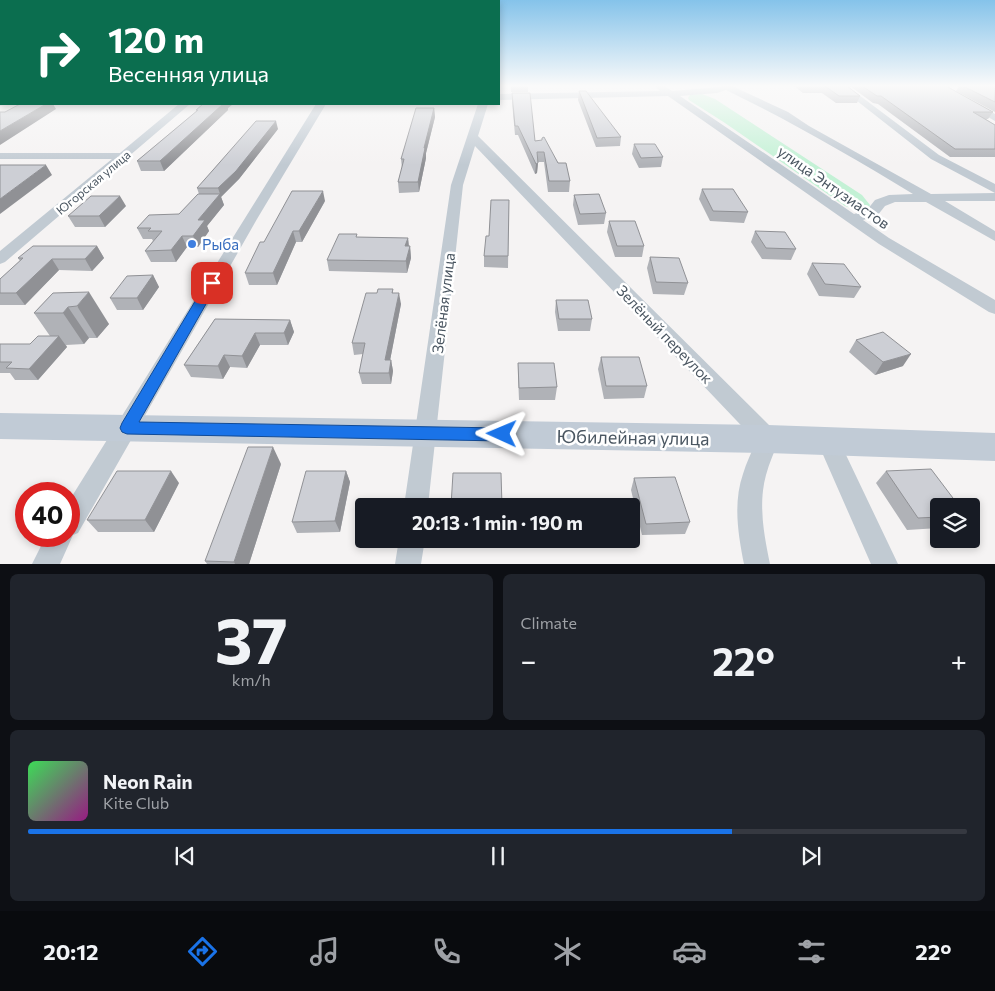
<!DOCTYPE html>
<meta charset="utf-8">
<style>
:root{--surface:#171b24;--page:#20242c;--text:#f1f3f6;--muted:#9ea1a6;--line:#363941;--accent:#1a73e8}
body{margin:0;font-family:Commissioner,sans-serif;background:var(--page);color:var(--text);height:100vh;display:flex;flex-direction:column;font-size:19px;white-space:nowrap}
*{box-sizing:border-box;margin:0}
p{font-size:16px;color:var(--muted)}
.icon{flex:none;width:28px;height:28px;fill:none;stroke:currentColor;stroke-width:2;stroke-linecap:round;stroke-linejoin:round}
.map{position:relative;height:564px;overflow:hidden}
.drawer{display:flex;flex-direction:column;gap:10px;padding:10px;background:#0d0f14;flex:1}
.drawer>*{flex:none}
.banner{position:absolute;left:0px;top:0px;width:500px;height:105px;box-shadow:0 2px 8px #0003;background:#0b6e4f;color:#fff;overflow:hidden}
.tools{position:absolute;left:930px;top:498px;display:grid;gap:10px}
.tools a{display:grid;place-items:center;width:50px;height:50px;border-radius:5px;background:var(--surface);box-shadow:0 2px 8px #0003;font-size:25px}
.speed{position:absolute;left:15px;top:482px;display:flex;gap:10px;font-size:25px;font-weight:700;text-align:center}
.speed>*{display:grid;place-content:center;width:65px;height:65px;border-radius:50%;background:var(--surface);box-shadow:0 2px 8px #0003;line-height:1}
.speed .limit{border:8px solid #d22;background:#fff;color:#111}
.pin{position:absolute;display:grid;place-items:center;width:42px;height:42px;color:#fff;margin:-21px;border-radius:10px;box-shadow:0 2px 8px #0006}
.me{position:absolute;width:55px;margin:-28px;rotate:271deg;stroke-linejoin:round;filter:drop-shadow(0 0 4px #0008)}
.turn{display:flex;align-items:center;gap:18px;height:105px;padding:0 25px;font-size:22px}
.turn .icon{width:65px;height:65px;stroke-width:2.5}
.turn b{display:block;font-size:35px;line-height:42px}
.big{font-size:38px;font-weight:700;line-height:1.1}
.drawer .tile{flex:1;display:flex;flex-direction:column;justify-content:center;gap:8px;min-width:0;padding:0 18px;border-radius:8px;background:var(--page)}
.drawer .dial{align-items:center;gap:0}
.dial b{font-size:65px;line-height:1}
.song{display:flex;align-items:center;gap:15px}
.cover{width:60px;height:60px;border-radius:8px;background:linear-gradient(135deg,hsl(130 70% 55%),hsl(310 70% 35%))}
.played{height:5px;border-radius:2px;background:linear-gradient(90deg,var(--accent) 75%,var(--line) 75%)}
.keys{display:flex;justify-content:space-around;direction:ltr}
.heat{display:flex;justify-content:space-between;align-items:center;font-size:28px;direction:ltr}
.drawer .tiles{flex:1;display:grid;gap:10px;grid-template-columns:1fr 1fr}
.tile:last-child{grid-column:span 2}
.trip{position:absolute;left:355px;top:498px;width:285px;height:50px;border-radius:5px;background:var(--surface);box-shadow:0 2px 8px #0003;font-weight:700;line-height:50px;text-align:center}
.tab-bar{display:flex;height:80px;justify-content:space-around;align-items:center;background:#090b0e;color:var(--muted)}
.tab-bar .icon{width:35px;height:35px}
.tab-bar .on{color:var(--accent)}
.tab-bar b{font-size:22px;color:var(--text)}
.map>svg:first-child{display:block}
</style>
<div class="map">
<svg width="995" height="564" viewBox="0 0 995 564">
<rect width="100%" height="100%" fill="#f5f3f3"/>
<!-- green -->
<path fill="#c3f1d5" d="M 702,94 L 715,99 L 862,195 L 870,205 L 869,208 L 862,212 L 845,206 L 725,123 L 689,100 L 688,98 L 690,95 Z"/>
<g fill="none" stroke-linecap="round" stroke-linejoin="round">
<!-- street -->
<path fill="#c1cad2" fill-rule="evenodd" d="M 655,86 L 664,86 L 672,91 L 732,86 L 788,112 L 809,126 L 931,194 L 995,193 L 995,201 L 945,201 L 995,231 L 995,241 L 926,202 L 895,202 L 885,206 L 877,216 L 863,220 L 889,238 L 995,300 L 995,314 L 989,312 L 879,244 L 668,96 L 499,100 L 499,94 L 660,91 ZM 726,90 C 790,121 852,157 913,194 L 889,195 L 875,200 L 867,210 L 854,214 L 680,96 L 717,93 Z
M 838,86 L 847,86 L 939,155 L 995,184 L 995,193 L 931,159 Z
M 934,86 L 944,86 L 995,114 L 995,121 Z
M 0,100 L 1,104 L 5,104 L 4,105 L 0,106 Z
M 179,104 L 190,104 L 5,262 L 0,264 L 0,251 L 112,159 L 0,159 L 0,153 L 120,153 Z
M 316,104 L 326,104 L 257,219 L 78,533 L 73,535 L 60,564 L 32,564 L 46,536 L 69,536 L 69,501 Z
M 478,104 L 488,104 L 478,136 L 776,432 L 779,439 C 775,451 769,463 766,475 C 758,504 764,535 770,564 L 744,564 C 738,534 733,503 743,474 C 746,463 752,452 756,441 L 475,146 L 463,185 L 428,506 L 404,506 L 451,185 Z
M 828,431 L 836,434 L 898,564 L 871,564 L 817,441 L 820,434 Z
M 399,539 L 425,539 L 421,564 L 395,564 Z"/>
<!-- secondary -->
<path fill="#c1cbd6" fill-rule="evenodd" d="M 0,413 L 768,425 L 995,433 L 995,461 L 768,453 L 0,439 Z"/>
</g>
<!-- wall -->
<path fill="#b0b2b7" d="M 0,86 L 1,86 L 1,95 L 0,95 Z
M 511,86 L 528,86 L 528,92 L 511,92 Z
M 794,86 L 847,86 L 860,96 L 857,103 L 836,103 L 822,93 L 803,93 Z
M 850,86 L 946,86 L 993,112 L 988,119 L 986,119 L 995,125 L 995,157 L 950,157 L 878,104 L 873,103 Z
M 959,86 L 995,86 L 995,112 L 956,91 Z
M 579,91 L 621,137 L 620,146 L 596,147 L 578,100 Z
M 512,93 L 535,141 L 542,140 L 542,138 L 570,181 L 569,192 L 548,192 L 544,162 L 538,162 L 537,173 L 535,174 L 518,135 L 515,135 L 512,102 Z
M 203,104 L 233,104 L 228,108 L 228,110 L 164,171 L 141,171 L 137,161 L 196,112 L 196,110 Z
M 434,108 L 435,117 L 426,153 L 426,158 L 419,192 L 399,193 L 398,182 L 402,168 L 401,159 Z
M 278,129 L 239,179 L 221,197 L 224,205 L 207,226 L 209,231 L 198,247 L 187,247 L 176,262 L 151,262 L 145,251 L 153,241 L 152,239 L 143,239 L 137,228 L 179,214 L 199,194 L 197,188 Z
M 634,144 L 663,157 L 661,167 L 639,168 L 632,154 Z
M 702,189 L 748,212 L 744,223 L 710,221 L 699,199 Z
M 574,195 L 606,213 L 604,224 L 578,225 L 573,205 Z
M 509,200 L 508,268 L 484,267 L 484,256 L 489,236 Z
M 325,201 L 302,242 L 296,242 L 277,285 L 249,285 L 245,273 L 264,242 Z
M 126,206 L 105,227 L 75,227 L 68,216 Z
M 609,221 L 644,246 L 642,257 L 615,257 L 607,232 Z
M 755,231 L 796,249 L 791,260 L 762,259 L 751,242 Z
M 358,237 L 408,238 L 409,246 L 410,246 L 411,258 L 407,273 L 329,271 L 327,260 Z
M 97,246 L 104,258 L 92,271 L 59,270 L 25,305 L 0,305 L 0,279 L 20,261 L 18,258 Z
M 650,257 L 688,283 L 684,295 L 653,294 L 647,268 Z
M 812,263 L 861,287 L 854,298 L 819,296 L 807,274 Z
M 153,275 L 159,287 L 143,310 L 117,310 L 110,298 Z
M 393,289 L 393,293 L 401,304 L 390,360 L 391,360 L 393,371 L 391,384 L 362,384 L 359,373 L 363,354 L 354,355 L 352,343 L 377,293 Z
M 53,293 L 109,324 L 97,338 L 89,338 L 84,344 L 66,345 L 67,347 L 38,380 L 15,380 L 10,373 L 0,373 L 0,344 L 30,344 L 50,336 L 34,313 Z
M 556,300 L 592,319 L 590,331 L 558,331 L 555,312 Z
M 215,319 L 290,320 L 294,332 L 288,345 L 260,345 L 247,368 L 230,367 L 223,379 L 191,377 L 184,365 Z
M 856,340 L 903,366 L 875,375 L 849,352 Z
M 601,357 L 647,386 L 644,398 L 604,399 L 598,369 Z
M 518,363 L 557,387 L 555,400 L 519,400 L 518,375 Z
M 281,464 L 249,564 L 207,564 L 205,561 Z
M 346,471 L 350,482 L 340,532 L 297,533 L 292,522 Z
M 886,471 L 939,506 L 939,528 L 907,530 L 876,483 Z
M 634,478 L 690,522 L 685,534 L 642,535 L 631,490 Z
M 179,483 L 154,532 L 98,532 L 87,520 Z"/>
<!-- shaded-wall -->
<path fill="#909195" d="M 46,104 L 53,104 L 56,109 L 0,145 L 0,131 Z
M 223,104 L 233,104 L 228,108 L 228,110 L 164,171 L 160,161 Z
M 434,108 L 435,117 L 426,153 L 426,158 L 419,192 L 418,182 L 424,148 Z
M 276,121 L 278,129 L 239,179 L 221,197 L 218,188 Z
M 538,163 L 537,173 L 535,174 L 536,164 Z
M 46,165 L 52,175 L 0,214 L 0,199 Z
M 323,191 L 325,201 L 302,242 L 299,231 Z
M 220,194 L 224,205 L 207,226 L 209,231 L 198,247 L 193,236 L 198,220 Z
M 120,196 L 126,206 L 105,227 L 99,216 Z
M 293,231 L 296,242 L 277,285 L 273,273 Z
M 182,236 L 187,247 L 176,262 L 171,250 Z
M 408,238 L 409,249 L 405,246 Z
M 97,246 L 104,258 L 92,271 L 85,259 Z
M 410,246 L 411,258 L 407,273 L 406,261 Z
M 52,259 L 59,270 L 25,305 L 16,293 Z
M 153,275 L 159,287 L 143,310 L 137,298 Z
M 89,292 L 109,324 L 97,338 L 77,306 Z
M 399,293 L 401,304 L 388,371 L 385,360 Z
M 68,307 L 89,338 L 84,344 L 63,313 Z
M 290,320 L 294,332 L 288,345 L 284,333 Z
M 255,333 L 260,345 L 247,368 L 242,356 Z
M 59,336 L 67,347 L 38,380 L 29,369 Z
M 911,354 L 903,366 L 875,375 L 883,362 Z
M 224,355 L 230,367 L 223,379 L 218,366 Z
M 391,360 L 393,371 L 391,384 L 389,373 Z
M 273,447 L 281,464 L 249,564 L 235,564 L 234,562 Z
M 171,471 L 179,483 L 154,532 L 145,520 Z
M 346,471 L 350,482 L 340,532 L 335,521 Z"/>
<!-- building -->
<path fill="#cdcfd5" stroke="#909195" d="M 825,86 L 847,86 L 860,96 L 839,96 Z
M 862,86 L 946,86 L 993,112 L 973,112 L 995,125 L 995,149 L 955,149 L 881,96 L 877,96 Z
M 963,86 L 995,86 L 995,102 Z
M 579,91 L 586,91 L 621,137 L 597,138 Z
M 512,93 L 530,93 L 535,141 L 542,140 L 542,138 L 544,137 L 558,163 L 566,163 L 570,181 L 549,181 L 544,152 L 537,152 L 538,163 L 536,164 L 518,126 L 515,126 Z
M 20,104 L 46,104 L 0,131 L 0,112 L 5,112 Z
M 203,104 L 223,104 L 160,161 L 137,161 L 198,110 L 196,110 Z
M 416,108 L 434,108 L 424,148 L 425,148 L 418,182 L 398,182 L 404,159 L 401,159 Z
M 256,121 L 276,121 L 236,171 L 218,188 L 197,188 L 213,170 Z
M 634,144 L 655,144 L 663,157 L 641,158 Z
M 0,165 L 46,165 L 0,199 Z
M 702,189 L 733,189 L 748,212 L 713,211 Z
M 292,191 L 323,191 L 299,231 L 293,231 L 273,273 L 245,273 L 260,242 L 264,242 Z
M 198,194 L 220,194 L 198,220 L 205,220 L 193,236 L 182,236 L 171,250 L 145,251 L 162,231 L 148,231 L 151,228 L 137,228 L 149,215 L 179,214 Z
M 599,194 L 606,213 L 580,214 L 574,195 Z
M 91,196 L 120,196 L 99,216 L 68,216 Z
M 491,200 L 509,200 L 508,256 L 484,256 L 486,236 L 489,236 Z
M 609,221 L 635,221 L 644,246 L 617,246 Z
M 755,231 L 785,232 L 796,249 L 766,248 Z
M 339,234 L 357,234 L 356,237 L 408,238 L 405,246 L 410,246 L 406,261 L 327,260 Z
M 33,246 L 97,246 L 85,259 L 52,259 L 16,293 L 0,293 L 0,279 L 23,258 L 18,258 Z
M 650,257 L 679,258 L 688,283 L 656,282 Z
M 812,263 L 844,264 L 861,287 L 825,284 Z
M 153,275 L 137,298 L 110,298 L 127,276 Z
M 378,289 L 393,289 L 392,293 L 399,293 L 385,360 L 391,360 L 389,373 L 359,373 L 365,343 L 352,343 L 366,293 L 377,293 Z
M 89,292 L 77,306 L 68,307 L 63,313 L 34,313 L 53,293 Z
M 556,300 L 588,300 L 592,319 L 559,319 Z
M 215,319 L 290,320 L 284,333 L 255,333 L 242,356 L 224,355 L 218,366 L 184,365 Z
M 883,332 L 911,354 L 883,362 L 856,340 Z
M 38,336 L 59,336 L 29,369 L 6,368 L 12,362 L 0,362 L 0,344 L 30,344 Z
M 601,357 L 639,357 L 647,386 L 606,386 Z
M 518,363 L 554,363 L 557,387 L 519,388 Z
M 248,447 L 273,447 L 234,562 L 205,561 Z
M 931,469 L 959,506 L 939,506 L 939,517 L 918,518 L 886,471 Z
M 117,471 L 171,471 L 145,520 L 87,520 Z
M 306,471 L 346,471 L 335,521 L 292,522 Z
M 453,473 L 501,473 L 502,506 L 451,506 Z
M 675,477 L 690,522 L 646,524 L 634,478 Z"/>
<!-- sky -->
<linearGradient id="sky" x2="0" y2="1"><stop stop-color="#85c3ea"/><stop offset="0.52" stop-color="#fafafa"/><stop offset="1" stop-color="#fafafa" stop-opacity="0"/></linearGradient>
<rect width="995" height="165" fill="url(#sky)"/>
<!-- route -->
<path fill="#1a73e8" stroke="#114b97" d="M 212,280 L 218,283 L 139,422 L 502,428 L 508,430 L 510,434 L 508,439 L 502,441 L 127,434 L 122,432 L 120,428 L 122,423 L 206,283 Z"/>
<!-- markers -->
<circle fill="#3f7fe0" stroke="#fff" stroke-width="2" cx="192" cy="244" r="5"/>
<g text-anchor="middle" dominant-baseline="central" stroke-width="5" stroke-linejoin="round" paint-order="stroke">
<!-- far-street labels -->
<g font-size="12" fill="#4a5661" stroke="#fff">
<text transform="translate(93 182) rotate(-40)">Югорская улица</text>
</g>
<!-- street labels -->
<g font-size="15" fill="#4a5661" stroke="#fff">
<text transform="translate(834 187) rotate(35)">улица Энтузиастов</text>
<text transform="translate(443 303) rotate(-83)">Зелёная улица</text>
<text transform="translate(665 334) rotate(46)">Зелёный переулок</text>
</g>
<!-- shop labels -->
<g font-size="15" fill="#366cbe" stroke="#fff" text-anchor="start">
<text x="202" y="244">Рыба</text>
</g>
<!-- near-street labels -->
<g font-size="18" fill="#4a5661" stroke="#fff">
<text transform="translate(633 437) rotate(1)">Юбилейная улица</text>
</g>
</g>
</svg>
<div class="tools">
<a><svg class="icon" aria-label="layers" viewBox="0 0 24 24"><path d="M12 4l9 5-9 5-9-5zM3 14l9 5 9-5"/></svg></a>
</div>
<div class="speed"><div class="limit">40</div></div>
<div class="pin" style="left:212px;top:283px;background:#d93025"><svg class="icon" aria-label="arrive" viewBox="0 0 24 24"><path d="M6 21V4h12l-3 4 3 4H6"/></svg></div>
<svg class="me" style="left:502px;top:434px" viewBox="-20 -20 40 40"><path d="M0-17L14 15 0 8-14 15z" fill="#1a73e8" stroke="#fff" stroke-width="4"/></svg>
<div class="trip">20:13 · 1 min · 190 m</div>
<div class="banner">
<div class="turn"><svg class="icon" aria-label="right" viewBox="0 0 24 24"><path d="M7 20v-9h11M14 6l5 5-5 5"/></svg><div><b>120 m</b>Весенняя улица</div></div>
</div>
</div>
<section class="drawer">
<div class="tiles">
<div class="tile dial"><b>37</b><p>km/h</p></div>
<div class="tile"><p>Climate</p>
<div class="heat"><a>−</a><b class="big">22°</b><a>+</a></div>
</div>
<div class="tile">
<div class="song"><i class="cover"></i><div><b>Neon Rain</b><p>Kite Club</p></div></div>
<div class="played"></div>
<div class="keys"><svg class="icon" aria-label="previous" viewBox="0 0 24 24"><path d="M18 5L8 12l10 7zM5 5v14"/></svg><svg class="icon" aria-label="pause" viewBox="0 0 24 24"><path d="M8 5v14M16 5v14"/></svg><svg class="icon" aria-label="next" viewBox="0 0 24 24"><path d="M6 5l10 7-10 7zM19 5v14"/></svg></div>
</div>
</div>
</section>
<nav class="tab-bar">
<b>20:12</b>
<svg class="icon on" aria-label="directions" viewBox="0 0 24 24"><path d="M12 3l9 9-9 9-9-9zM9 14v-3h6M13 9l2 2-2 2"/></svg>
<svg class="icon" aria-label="music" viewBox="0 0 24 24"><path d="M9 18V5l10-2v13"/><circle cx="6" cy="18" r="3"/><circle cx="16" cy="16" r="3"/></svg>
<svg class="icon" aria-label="phone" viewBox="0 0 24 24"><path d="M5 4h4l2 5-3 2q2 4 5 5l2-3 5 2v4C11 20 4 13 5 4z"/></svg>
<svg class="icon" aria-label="climate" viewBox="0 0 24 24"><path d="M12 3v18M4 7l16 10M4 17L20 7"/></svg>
<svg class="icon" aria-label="car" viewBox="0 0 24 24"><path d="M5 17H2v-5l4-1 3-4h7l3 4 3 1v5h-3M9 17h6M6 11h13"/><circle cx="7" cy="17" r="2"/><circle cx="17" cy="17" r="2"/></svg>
<svg class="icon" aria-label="filters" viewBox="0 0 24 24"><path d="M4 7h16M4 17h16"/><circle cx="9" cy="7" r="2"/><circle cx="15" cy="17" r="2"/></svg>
<b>22°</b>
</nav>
